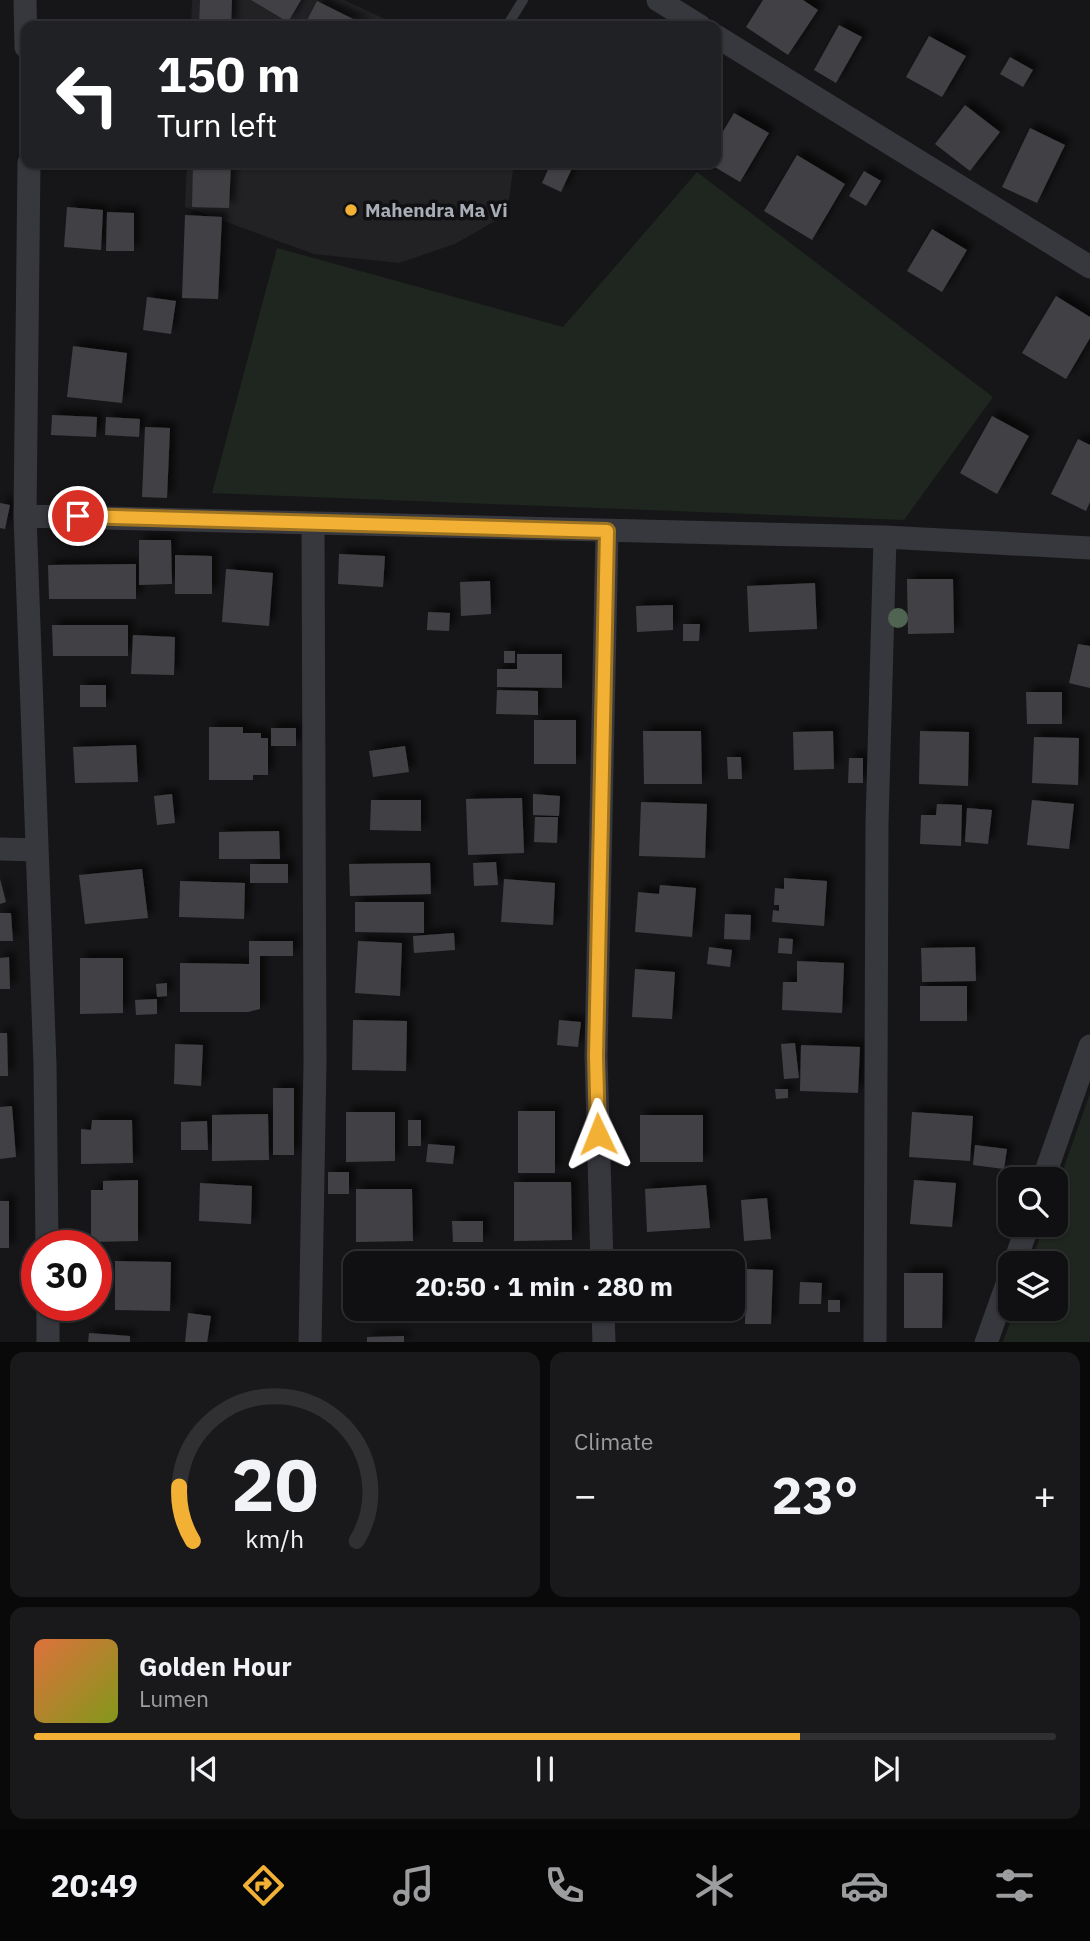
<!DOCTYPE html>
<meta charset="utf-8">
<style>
:root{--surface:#101012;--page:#19191b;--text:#f1f3f6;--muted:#9c9d9f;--line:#303032;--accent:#f2b134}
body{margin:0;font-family:"IBM Plex Sans",sans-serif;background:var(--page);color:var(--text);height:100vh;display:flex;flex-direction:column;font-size:26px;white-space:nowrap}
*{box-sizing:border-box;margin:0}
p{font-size:23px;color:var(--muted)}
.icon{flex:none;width:38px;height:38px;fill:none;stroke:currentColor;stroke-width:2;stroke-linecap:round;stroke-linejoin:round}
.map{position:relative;height:1342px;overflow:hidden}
.panel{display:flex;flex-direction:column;gap:10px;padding:10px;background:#09090a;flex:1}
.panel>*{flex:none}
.banner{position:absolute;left:21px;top:21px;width:700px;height:147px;border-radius:14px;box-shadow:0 2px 5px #0004,0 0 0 2px var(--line);background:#202124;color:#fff;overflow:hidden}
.buttons{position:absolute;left:998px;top:1167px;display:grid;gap:14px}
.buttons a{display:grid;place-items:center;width:70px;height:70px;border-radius:14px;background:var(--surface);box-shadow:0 2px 5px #0004,0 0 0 2px var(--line);font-size:35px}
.speed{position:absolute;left:21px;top:1230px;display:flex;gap:14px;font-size:35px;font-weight:700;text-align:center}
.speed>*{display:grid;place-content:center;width:91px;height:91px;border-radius:50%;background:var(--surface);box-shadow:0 2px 5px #0004,0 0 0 2px var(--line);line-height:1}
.speed .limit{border:10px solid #d22;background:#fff;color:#111}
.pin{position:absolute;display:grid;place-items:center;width:60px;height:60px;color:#fff;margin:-30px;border:4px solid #fff;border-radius:50%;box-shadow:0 2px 7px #0007}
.me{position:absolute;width:77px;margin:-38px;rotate:358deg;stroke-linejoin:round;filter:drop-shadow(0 0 5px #0008)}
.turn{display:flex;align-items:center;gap:24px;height:147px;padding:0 21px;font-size:32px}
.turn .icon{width:91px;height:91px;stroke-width:2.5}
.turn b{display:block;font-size:49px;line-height:60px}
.big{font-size:52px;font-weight:800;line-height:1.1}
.panel .card{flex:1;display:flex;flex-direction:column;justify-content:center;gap:10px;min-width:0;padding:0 24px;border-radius:14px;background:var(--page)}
.panel .dial{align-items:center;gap:0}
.dial svg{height:182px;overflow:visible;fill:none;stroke:var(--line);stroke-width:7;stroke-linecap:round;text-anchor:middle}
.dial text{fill:var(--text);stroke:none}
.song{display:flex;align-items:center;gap:21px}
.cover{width:84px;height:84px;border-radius:10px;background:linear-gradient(135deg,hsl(20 70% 55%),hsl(70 70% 35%))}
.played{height:7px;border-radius:4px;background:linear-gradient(90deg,var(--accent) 75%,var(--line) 75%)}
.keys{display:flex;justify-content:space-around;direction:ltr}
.heat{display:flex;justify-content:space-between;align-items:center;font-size:38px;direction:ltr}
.panel .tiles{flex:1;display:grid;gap:10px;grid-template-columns:1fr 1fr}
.card:last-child{grid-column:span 2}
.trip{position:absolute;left:343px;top:1251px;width:402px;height:70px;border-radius:14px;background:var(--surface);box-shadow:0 2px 5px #0004,0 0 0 2px var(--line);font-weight:800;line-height:70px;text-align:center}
.menu{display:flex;height:112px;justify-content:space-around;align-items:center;background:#060607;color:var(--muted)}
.menu .icon{width:49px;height:49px}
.menu .active{color:var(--accent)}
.menu b{font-size:32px;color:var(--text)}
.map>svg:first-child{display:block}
</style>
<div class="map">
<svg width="1090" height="1343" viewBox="0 0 1090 1343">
<defs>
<filter id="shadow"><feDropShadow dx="6" dy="-6" stdDeviation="3.5" flood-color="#0009"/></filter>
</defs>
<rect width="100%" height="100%" fill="#161618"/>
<!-- built -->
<path fill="#222225" d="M 192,0 L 344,0 L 400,26 L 191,26 Z
M 187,163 L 514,163 L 507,214 L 455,244 L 399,263 L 314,254 L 185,207 Z"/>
<!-- green -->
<path fill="#1e261f" d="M 697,172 L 993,397 L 904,520 L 212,493 L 277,248 L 563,327 Z
M 1090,1093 L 1090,1342 L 1003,1342 L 1015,1309 L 1055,1309 L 1055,1264 L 1031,1263 L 1044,1225 L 1055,1225 L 1055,1193 Z"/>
<!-- building -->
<path fill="#404145" filter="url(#shadow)" d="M 200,0 L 232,0 L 231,26 L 199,26 Z
M 251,0 L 301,0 L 288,22 Z
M 763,0 L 803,0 L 818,10 L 788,55 L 746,27 Z
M 317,1 L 367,26 L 304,26 Z
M 839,25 L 862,37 L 836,83 L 814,70 Z
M 929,36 L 966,56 L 942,97 L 906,77 Z
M 1010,57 L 1033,70 L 1023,87 L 1000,74 Z
M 965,105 L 1000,132 L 970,171 L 935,144 Z
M 734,113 L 769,133 L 740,182 L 708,163 L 716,163 L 716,143 Z
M 1030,128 L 1065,145 L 1037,203 L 1002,187 Z
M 797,155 L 845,184 L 812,240 L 764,211 Z
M 74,163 L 100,163 L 100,165 L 74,167 Z
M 193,163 L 231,163 L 229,208 L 192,207 Z
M 551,163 L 574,164 L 561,192 L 542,183 Z
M 864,171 L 881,181 L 866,206 L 849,196 Z
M 67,207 L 103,210 L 101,250 L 64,247 Z
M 107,212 L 134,213 L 134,251 L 106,251 Z
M 185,215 L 222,217 L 218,299 L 182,298 Z
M 932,229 L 967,250 L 942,292 L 907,271 Z
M 1056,296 L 1090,317 L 1090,338 L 1066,379 L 1022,353 Z
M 147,297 L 176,301 L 171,334 L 143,330 Z
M 73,346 L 127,353 L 122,403 L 67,397 Z
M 52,415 L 97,417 L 96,437 L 51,435 Z
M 992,416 L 1029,436 L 997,494 L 960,473 Z
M 106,417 L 140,419 L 139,437 L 105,435 Z
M 145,427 L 170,428 L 167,498 L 142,497 Z
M 1078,439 L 1090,445 L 1090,502 L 1086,511 L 1051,494 Z
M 0,503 L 10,505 L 5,529 L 0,528 Z
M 139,540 L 171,540 L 172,584 L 139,585 Z
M 339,554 L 385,556 L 383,587 L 338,584 Z
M 175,555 L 212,556 L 212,594 L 175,594 Z
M 136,564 L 136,599 L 49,599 L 48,565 Z
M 226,569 L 273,573 L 269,626 L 222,622 Z
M 907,579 L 953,579 L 954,633 L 908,634 Z
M 490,581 L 491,614 L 461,616 L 460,582 Z
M 815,583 L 817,629 L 749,632 L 747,586 Z
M 673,605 L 673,630 L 637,632 L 636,606 Z
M 428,612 L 450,613 L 449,631 L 427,630 Z
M 683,624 L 700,624 L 699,641 L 683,641 Z
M 52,625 L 128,625 L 128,656 L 53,656 Z
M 133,635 L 175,637 L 174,675 L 131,674 Z
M 1078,644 L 1090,646 L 1090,688 L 1069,683 Z
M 504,651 L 515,651 L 515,663 L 504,663 Z
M 517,654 L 562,654 L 562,688 L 497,687 L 497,669 L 517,669 Z
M 80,685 L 106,685 L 106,707 L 80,707 Z
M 497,690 L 538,691 L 538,715 L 496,714 Z
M 1026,692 L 1062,692 L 1062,724 L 1027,724 Z
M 534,720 L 576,720 L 576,764 L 534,764 Z
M 209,727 L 243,727 L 243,733 L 261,733 L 261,738 L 268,738 L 268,775 L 253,775 L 253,780 L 209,780 Z
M 271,728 L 296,728 L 296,746 L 271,746 Z
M 643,731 L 701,731 L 702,784 L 644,784 Z
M 833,731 L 834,769 L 794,770 L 793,732 Z
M 920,731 L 969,732 L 968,786 L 919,784 Z
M 1034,737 L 1079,738 L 1078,785 L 1032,783 Z
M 136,745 L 138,782 L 75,783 L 73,747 Z
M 405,746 L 409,772 L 373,777 L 369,751 Z
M 727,757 L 741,757 L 742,779 L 728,779 Z
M 849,758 L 863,758 L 863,783 L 848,783 Z
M 172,794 L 175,823 L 157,825 L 154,796 Z
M 533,794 L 560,796 L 559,816 L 533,815 Z
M 522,798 L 524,853 L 468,855 L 466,799 Z
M 371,800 L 421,800 L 421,831 L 370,830 Z
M 1032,800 L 1074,804 L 1069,849 L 1027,845 Z
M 641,802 L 707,804 L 705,858 L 639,856 Z
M 937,804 L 962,805 L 961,846 L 920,844 L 921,815 L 936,815 Z
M 967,808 L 992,810 L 988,844 L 965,842 Z
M 535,817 L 558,817 L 557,843 L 534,842 Z
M 279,831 L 280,859 L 219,859 L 219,832 Z
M 496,862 L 498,885 L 474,886 L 473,863 Z
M 430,863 L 431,894 L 350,896 L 349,864 Z
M 250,864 L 288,864 L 288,883 L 250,883 Z
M 142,869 L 148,918 L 85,924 L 79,875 Z
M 784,878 L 827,881 L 824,926 L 772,922 L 773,910 L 779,911 L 779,905 L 774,905 L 775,888 L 784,889 Z
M 0,879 L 6,902 L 0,904 Z
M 504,879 L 555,883 L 553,925 L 501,922 Z
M 180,881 L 245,883 L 244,919 L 179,917 Z
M 660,885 L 696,888 L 692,937 L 635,932 L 638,892 L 659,894 Z
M 355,902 L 424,902 L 424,933 L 355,932 Z
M 0,913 L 11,913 L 13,941 L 0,941 Z
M 725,914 L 751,915 L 750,940 L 724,939 Z
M 454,933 L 455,950 L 414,953 L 413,936 Z
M 779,938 L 793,939 L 792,954 L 778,953 Z
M 249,941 L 293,941 L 293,956 L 260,956 L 260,1009 L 248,1012 L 180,1012 L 180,963 L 249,964 Z
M 358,941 L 402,943 L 400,996 L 355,993 Z
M 709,947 L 732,950 L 730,967 L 707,964 Z
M 975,947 L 976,981 L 922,982 L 921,948 Z
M 9,957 L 10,989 L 0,989 L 0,958 Z
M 80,958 L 123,958 L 123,1013 L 80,1014 Z
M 797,961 L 844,963 L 842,1013 L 782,1010 L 783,982 L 797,982 Z
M 635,969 L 675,972 L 672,1019 L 632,1017 Z
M 167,983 L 167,996 L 157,997 L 156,984 Z
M 920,986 L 967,986 L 967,1021 L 920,1021 Z
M 157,999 L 157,1014 L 136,1015 L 135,1000 Z
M 353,1020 L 407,1021 L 406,1071 L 352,1070 Z
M 559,1020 L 581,1022 L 578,1047 L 557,1045 Z
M 0,1033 L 7,1033 L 8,1076 L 0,1076 Z
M 795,1043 L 799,1078 L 784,1079 L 781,1044 Z
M 175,1044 L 203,1045 L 201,1086 L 174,1084 Z
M 801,1045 L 860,1047 L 858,1093 L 800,1091 Z
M 273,1088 L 294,1088 L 294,1155 L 273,1155 Z
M 775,1089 L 788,1089 L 788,1098 L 776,1099 Z
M 12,1106 L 16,1157 L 0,1159 L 0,1107 Z
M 518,1111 L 555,1111 L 555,1173 L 518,1173 Z
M 346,1112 L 395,1112 L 395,1161 L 346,1162 Z
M 912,1112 L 973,1116 L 970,1161 L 909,1157 Z
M 268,1114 L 269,1160 L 212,1161 L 212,1115 Z
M 640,1115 L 703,1115 L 703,1162 L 640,1162 Z
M 92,1120 L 132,1120 L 133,1163 L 81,1164 L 81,1129 L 91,1130 Z
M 408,1120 L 421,1120 L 421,1146 L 408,1146 Z
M 207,1121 L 208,1150 L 181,1150 L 181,1122 Z
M 428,1144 L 455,1146 L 453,1164 L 426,1162 Z
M 975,1145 L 1007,1149 L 1004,1169 L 973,1165 Z
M 328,1172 L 349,1172 L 349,1194 L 328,1194 Z
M 138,1180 L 138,1241 L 91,1242 L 91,1190 L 103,1190 L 103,1181 Z
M 914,1180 L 956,1183 L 952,1227 L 910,1224 Z
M 514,1182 L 571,1182 L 572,1240 L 514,1241 Z
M 200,1183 L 252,1186 L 251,1224 L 199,1221 Z
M 706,1185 L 710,1228 L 647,1232 L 645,1189 Z
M 356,1189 L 412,1189 L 413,1241 L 356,1242 Z
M 767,1198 L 771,1239 L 744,1241 L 741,1200 Z
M 0,1201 L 9,1201 L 9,1248 L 0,1248 Z
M 452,1221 L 483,1221 L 483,1242 L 453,1242 Z
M 115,1261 L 171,1262 L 170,1311 L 115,1310 Z
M 746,1269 L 773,1270 L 771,1324 L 745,1324 Z
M 904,1273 L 943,1273 L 942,1328 L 904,1328 Z
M 800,1282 L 822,1283 L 821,1304 L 799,1304 Z
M 828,1300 L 840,1300 L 840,1312 L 828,1312 Z
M 490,1309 L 542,1309 L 542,1323 L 490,1322 Z
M 188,1313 L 211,1316 L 207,1343 L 185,1343 Z
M 89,1333 L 130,1336 L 130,1343 L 88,1343 Z
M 404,1336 L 404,1343 L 367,1343 L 367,1337 Z"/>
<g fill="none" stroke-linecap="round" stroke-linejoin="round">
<!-- lane -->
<path stroke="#37383d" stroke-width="10" d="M 507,26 L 523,0"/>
<!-- street -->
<path stroke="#37383d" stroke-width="23" d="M 25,0 L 26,47
M 658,0 L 700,26
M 716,36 L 1090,267
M 29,163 L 25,516 L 45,1065 L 47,1246
M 25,516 L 885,537 L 1090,548
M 0,849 L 37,850
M 1043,1180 L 1090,1046
M 602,1264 L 596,1056 L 607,531
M 1014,1264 L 1028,1225
M 48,1306 L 48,1343
M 603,1309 L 604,1343
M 310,1343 L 315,1062 L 313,525
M 875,1343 L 877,823 L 885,537
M 986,1343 L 1010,1276"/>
</g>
<!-- trees -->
<circle fill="#506452" cx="898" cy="618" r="10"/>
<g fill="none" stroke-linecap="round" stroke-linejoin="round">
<!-- route casing -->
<g stroke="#9d7322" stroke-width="18">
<path id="route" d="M 78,516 L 607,531 L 596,1056 L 598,1134"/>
</g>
<!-- route -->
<use href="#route" stroke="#f2b134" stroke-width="12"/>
</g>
<!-- markers -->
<circle fill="#f2b134" stroke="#111113" stroke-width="2.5" cx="351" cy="210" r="7"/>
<g text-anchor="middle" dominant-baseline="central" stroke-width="7" stroke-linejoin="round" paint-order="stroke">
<!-- poi labels -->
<g font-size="19" font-weight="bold" fill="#a8adb8" stroke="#111113" text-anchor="start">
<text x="365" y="210">Mahendra Ma Vi</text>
</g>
</g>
</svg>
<div class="buttons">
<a><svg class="icon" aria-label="search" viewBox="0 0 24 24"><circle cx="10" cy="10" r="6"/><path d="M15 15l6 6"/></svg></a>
<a><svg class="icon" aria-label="layers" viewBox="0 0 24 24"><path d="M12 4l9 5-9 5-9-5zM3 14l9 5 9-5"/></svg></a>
</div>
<div class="speed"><div class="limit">30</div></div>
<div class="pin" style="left:78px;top:516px;background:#d93025"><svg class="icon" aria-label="arrive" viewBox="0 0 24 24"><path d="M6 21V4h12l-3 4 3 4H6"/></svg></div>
<svg class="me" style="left:598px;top:1134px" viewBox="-20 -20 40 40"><path d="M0-17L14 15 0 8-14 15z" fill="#f2b134" stroke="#fff" stroke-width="4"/></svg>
<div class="trip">20:50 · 1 min · 280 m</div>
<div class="banner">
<div class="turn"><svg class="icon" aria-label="left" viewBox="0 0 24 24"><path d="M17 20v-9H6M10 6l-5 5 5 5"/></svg><div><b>150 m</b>Turn left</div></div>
</div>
</div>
<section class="panel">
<div class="tiles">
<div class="card dial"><svg viewBox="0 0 100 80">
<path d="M14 69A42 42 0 1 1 86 69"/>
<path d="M14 69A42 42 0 0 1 8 45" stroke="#f2b134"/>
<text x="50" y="56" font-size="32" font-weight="700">20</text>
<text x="50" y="72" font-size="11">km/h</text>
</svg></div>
<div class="card"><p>Climate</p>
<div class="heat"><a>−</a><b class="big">23°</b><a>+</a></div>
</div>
<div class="card">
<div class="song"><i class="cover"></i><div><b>Golden Hour</b><p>Lumen</p></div></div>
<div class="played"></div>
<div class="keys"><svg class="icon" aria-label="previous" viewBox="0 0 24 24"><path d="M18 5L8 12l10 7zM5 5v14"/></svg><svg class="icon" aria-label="pause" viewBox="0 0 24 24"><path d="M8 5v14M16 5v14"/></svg><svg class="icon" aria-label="next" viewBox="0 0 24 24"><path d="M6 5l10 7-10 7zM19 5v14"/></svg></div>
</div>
</div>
</section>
<nav class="menu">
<b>20:49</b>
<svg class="icon active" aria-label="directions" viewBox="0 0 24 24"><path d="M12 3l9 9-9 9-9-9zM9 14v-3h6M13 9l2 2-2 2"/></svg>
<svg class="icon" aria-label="music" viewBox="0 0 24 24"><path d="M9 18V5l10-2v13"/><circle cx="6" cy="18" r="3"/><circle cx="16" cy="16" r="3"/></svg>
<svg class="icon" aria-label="phone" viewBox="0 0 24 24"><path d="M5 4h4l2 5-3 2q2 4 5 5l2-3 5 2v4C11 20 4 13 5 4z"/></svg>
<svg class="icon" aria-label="climate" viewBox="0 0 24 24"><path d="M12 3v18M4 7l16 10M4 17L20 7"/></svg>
<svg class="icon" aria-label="car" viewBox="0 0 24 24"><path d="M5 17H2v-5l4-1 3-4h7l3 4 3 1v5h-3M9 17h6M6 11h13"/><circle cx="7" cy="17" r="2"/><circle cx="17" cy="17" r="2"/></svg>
<svg class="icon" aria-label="filters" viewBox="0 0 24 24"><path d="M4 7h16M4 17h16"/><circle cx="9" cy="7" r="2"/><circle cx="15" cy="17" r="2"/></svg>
</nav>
